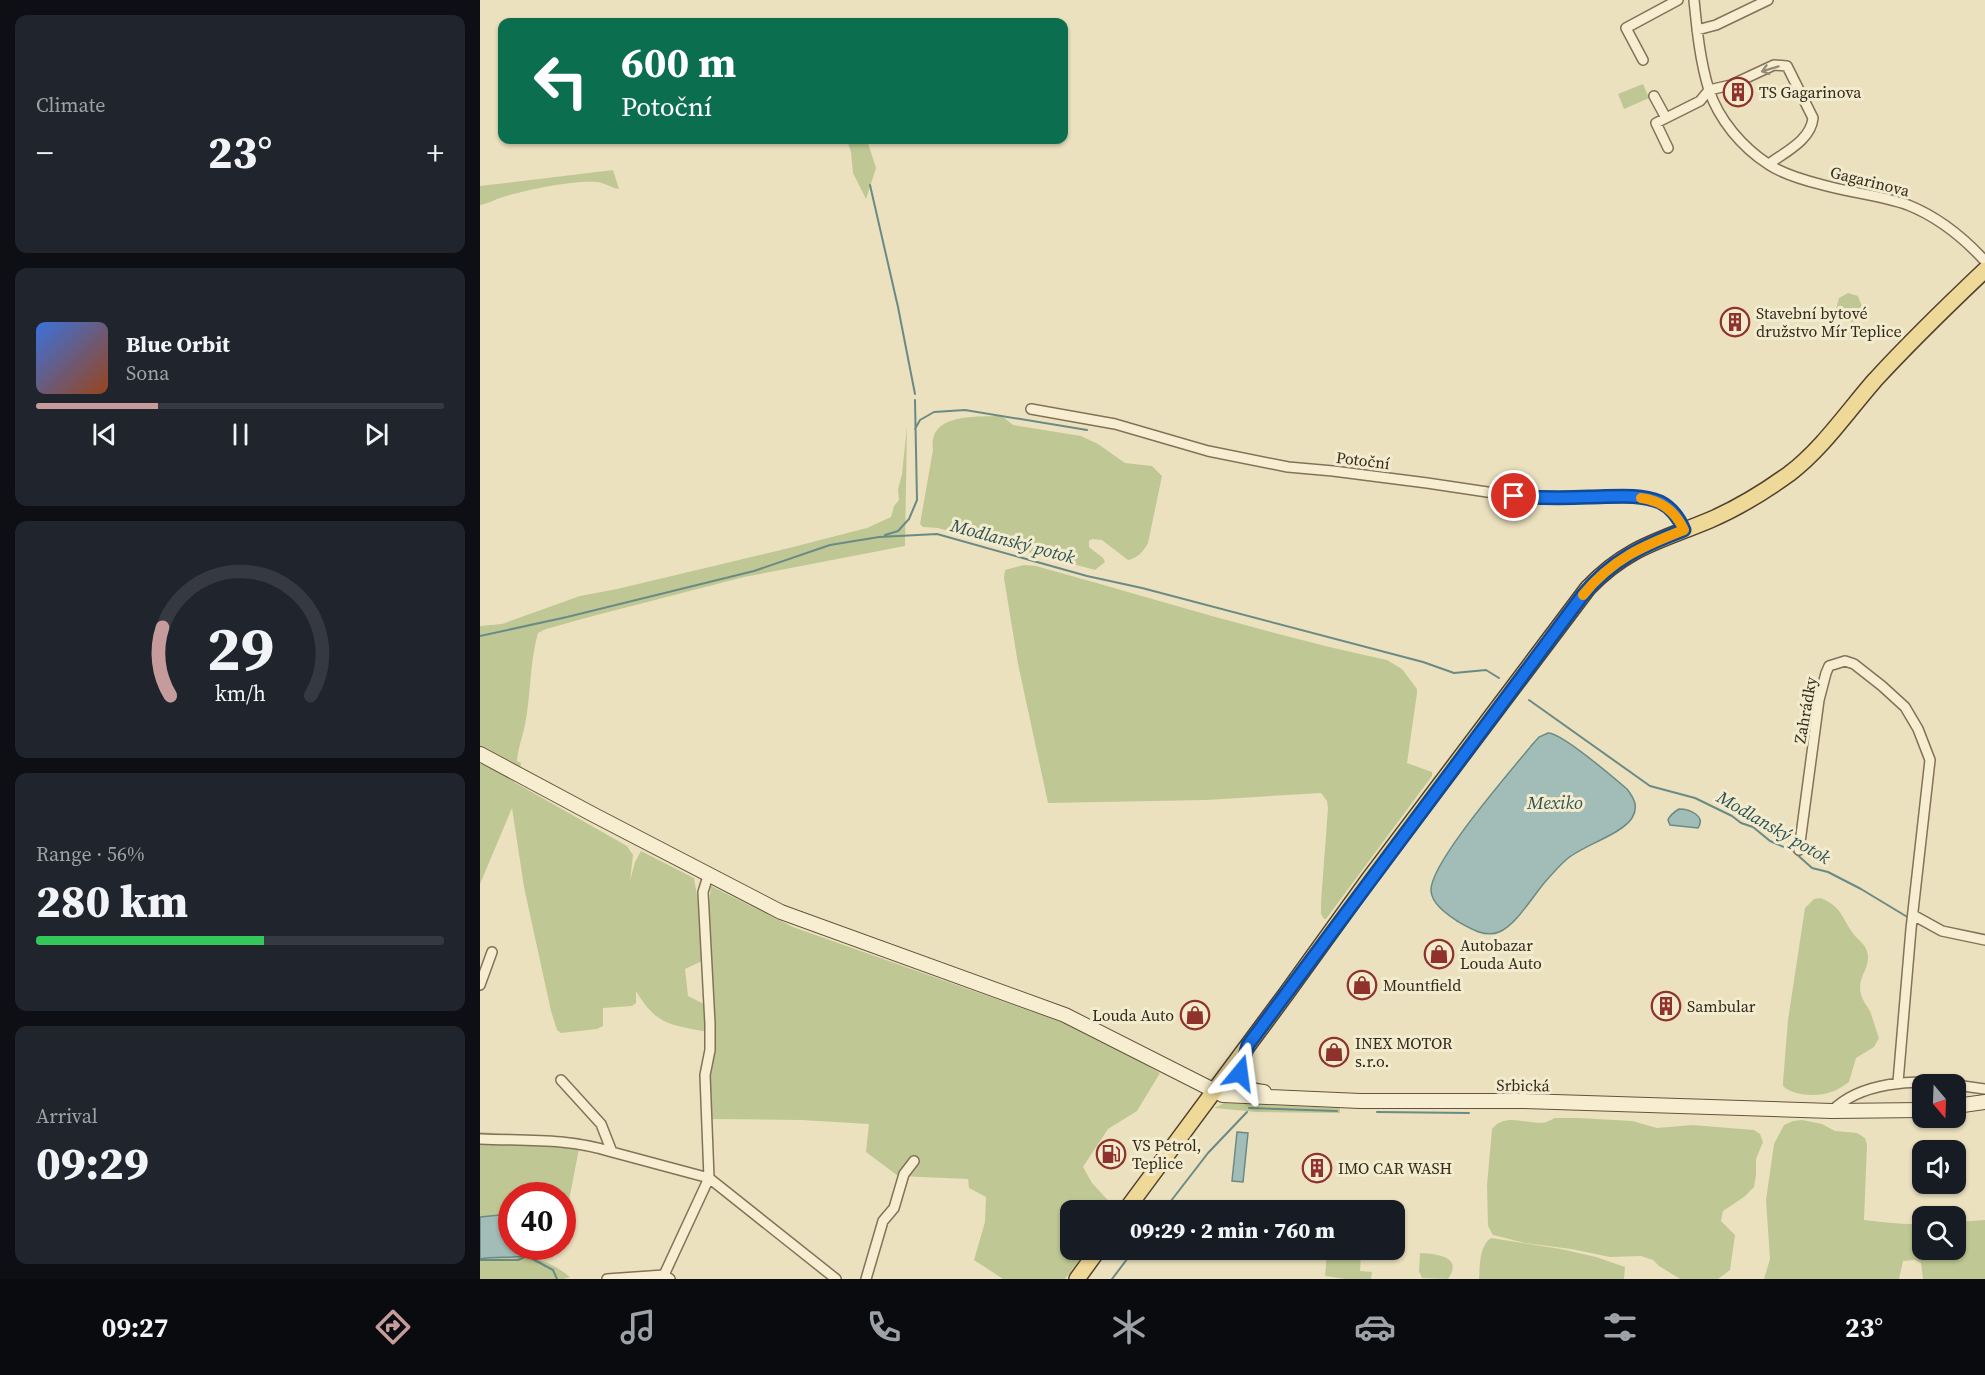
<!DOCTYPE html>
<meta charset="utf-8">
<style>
:root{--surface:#171b24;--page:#20242c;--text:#f1f3f6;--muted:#9ea1a6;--line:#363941;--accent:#c59c9b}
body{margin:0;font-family:"Source Serif 4",serif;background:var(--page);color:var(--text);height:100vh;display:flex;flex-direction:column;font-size:22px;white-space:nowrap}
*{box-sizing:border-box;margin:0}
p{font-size:20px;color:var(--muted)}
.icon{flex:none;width:33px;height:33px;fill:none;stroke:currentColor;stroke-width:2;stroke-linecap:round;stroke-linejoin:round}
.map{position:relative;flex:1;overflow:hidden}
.details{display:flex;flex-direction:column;gap:15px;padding:15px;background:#0d0f14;width:480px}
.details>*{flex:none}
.top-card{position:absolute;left:18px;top:18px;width:570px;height:126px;border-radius:12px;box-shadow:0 2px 4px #0004;background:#0b6e4f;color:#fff;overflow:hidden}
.needle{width:39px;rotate:161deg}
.buttons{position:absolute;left:1432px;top:1074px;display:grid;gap:12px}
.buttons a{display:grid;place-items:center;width:54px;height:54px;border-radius:12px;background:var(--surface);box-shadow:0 2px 4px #0004;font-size:30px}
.speed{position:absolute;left:18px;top:1182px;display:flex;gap:12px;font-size:30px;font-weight:700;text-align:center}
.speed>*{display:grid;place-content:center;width:78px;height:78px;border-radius:50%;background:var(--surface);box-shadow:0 2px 4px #0004;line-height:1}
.speed .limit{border:9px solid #d22;background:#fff;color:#111}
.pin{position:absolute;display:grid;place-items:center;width:51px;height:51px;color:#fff;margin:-26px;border:3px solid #fff;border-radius:50%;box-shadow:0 2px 6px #0007}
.me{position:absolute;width:66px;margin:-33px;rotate:16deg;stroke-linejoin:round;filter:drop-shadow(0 0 4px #0008)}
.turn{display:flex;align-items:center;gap:21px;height:126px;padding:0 24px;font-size:27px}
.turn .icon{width:78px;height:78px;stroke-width:2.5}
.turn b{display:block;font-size:42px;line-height:51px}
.big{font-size:45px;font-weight:800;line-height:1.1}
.details .card{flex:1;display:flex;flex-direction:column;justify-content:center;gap:9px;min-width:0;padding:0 21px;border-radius:12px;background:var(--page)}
.details .dial{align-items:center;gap:0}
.dial svg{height:156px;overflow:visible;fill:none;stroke:var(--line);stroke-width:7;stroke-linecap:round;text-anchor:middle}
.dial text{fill:var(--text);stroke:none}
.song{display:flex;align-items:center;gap:18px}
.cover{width:72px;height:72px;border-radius:9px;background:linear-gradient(135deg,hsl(220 70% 55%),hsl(20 70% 35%))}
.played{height:6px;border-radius:3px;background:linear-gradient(90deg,var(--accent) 30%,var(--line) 30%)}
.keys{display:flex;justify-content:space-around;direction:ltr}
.heat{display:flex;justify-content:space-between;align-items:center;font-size:33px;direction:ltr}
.charge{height:9px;border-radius:4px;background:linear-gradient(90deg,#34c759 56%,var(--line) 0)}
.trip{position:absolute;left:580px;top:1200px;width:345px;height:60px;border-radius:12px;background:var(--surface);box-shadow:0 2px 4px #0004;font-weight:800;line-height:60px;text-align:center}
.menu{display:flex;height:96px;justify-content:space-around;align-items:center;background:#090b0e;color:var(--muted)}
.menu .icon{width:42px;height:42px}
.menu .on{color:var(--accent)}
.menu b{font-size:27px;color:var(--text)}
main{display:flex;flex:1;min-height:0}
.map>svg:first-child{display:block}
</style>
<main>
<section class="details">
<div class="card"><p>Climate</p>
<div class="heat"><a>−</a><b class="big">23°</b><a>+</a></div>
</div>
<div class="card">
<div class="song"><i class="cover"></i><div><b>Blue Orbit</b><p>Sona</p></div></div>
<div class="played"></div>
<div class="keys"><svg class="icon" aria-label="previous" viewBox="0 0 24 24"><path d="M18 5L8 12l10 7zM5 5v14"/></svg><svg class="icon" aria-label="pause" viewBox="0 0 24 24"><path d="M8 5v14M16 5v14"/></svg><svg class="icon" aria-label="next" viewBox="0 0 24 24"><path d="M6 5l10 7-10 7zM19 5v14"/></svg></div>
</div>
<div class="card dial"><svg viewBox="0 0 100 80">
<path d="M14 69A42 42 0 1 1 86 69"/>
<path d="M14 69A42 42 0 0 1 10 34" stroke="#c59c9b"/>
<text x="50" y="56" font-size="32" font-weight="700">29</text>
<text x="50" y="72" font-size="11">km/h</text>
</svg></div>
<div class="card"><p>Range · 56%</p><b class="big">280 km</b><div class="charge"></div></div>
<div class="card"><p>Arrival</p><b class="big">09:29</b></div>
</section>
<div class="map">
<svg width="1505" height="1279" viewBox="0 0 1505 1279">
<rect width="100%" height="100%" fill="#ebe1bf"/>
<!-- green -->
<path fill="#bfc894" d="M 1163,84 L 1169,98 L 1144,109 L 1138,94 Z
M 367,140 L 387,140 L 396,168 L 386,199 L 373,173 L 371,152 Z
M 133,170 L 139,189 C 131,188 126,183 117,182 C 94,180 45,190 23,197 C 15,199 8,204 0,205 L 0,186 Z
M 1368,293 L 1378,296 L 1383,309 L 1380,318 L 1373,322 L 1364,320 L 1356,309 L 1359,298 Z
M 516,416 L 522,416 L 533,425 L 601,436 L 618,444 L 645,463 L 672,466 L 682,476 L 668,543 C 663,552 658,558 648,560 L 622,540 L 612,539 L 609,541 L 609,547 L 623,558 L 625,562 L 615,570 L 458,528 L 443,527 L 440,524 L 453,450 C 448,414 493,417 516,416 Z
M 427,426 L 425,546 L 264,577 L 113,616 L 66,629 L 58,633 C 50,661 51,690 46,719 C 44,733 38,747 37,761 L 41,763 L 40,771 L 34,782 L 147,846 L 153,855 L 150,881 L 155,862 L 161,851 L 214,878 L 220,913 L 222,961 L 205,969 L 208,996 L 224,1004 L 227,1032 C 190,1024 177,1026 156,991 L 156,1003 L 152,1006 L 123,1008 L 123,1026 L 117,1029 L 81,1033 L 77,1030 L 71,1011 L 44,887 L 32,808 L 0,884 L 0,764 L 2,764 L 0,763 L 0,626 L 22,624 L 100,596 L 137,589 L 313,547 L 387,528 L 411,517 L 414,506 L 419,500 L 418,490 L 422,474 Z
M 544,565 L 556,566 C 673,598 789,635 907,660 L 922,669 L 937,689 L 937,693 L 927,763 L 952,772 L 952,776 L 846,919 L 844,919 L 841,914 L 841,902 L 848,808 L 847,801 L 841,793 L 726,800 L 568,803 L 538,664 L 524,578 L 525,570 Z
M 231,886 L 313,927 L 598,1028 L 620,1042 L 623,1040 L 680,1073 L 657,1111 L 628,1129 L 603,1167 L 612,1183 L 636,1209 L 635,1210 L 591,1210 L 591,1250 L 607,1250 L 585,1279 L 523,1279 L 494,1260 L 505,1222 L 506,1197 L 489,1188 L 488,1179 L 418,1176 L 386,1152 L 389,1124 L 321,1120 L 229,1119 L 229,1075 L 234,1053 L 229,905 Z
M 1341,898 C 1362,908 1360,914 1372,932 C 1378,941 1389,945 1388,959 C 1387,973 1377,978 1381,995 C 1383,1001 1387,1006 1390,1011 C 1393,1019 1396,1030 1399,1038 L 1394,1047 L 1376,1058 L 1369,1082 C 1363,1086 1358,1090 1351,1092 C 1338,1097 1313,1096 1303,1086 L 1303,1082 L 1308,1020 L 1325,908 L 1334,899 Z
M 744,1103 L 860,1108 L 860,1113 L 777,1112 L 734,1108 Z
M 1075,1118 L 1099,1118 L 1152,1121 L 1177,1128 L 1212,1125 L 1274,1130 L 1280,1134 L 1283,1142 L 1276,1159 L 1276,1175 L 1274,1187 L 1264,1197 L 1243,1211 L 1241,1221 L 1255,1235 L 1250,1270 L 1238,1279 L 1200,1279 L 1179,1266 L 1173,1260 L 1161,1256 L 1130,1257 L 1091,1249 L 1045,1243 L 1013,1235 L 1008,1226 L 1007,1185 L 1012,1129 C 1024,1113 1044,1123 1061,1123 C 1066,1123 1070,1120 1075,1118 Z
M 1322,1120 L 1342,1124 L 1355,1131 L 1377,1133 L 1385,1138 L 1387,1145 L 1384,1220 C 1404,1222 1424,1225 1443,1224 L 1443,1250 L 1476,1250 L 1476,1222 L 1505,1220 L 1505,1279 L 1443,1279 L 1441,1263 L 1435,1260 L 1423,1261 L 1419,1279 L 1284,1279 L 1290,1259 L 1286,1200 L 1294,1144 L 1304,1125 L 1313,1121 Z
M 0,1132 L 101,1138 L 87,1211 L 83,1211 L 82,1196 L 32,1196 L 31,1214 L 0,1217 Z
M 1011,1238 L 1081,1249 L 1116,1257 L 1145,1267 L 1144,1279 L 999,1279 C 1000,1266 999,1246 1011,1238 Z
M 862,1252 L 881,1254 L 880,1271 L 892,1272 L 891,1279 L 866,1279 L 845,1276 L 847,1253 L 859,1254 Z
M 940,1253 C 956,1254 984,1256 968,1279 L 942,1278 L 939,1271 Z
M 12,1256 C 46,1256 62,1255 90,1277 L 84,1279 L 0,1279 L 0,1259 Z"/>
<!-- water -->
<path fill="#a2bdb7" stroke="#6a8a85" stroke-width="1.5" d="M 1068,733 C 1081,732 1134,778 1147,789 C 1154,798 1159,807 1152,818 C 1141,835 1103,845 1087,859 C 1079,866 1072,874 1065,882 C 1053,896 1036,925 1019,932 C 1005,938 989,928 977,921 C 967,914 952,904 951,891 C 949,864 1031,771 1051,746 L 1059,737 Z
M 1199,809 C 1210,809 1226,816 1218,828 L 1190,825 L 1188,820 C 1190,815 1194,812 1199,809 Z
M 757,1132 L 768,1133 L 763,1182 L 752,1181 Z
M 31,1214 L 32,1246 L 64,1247 C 49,1263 20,1254 0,1259 L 0,1217 Z"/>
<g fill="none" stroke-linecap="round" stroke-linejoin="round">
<!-- stream -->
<path stroke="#6a8a85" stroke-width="2" d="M 390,185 L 418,307 L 435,394
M 435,429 L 440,420 L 454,412 L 485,410 L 607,430
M 405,535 L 418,531 L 429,519 L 437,500 L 435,400
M 0,636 L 87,617 L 274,571 L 350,545 L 399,537 L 457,534 L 607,576 L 662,588 L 943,662 L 974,673 L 1006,670 L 1019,678
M 1049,700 L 1170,786 L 1215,798 L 1252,816 L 1261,823 L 1273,827 L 1290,841 L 1313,851 L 1332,868 L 1348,872 L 1381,889 L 1429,918
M 769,1108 L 857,1111
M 897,1112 L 989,1113
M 684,1210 L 728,1153 L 767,1112
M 0,1260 L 38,1260 L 47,1256 L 73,1270 L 77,1279
M 632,1279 L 654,1250"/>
<!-- street casing -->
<g stroke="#837258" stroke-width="12">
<path id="street" d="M 1214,0 C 1217,30 1220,61 1229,90 C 1239,120 1262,147 1288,164 C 1301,173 1327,181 1343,185 C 1371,193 1400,195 1428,205 C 1458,217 1483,237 1505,261
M 1217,30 L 1236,25 L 1288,0
M 1163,60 L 1146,28 L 1198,0
M 1174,96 L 1186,118 L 1220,101 L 1229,90 L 1251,85 L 1294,65 L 1307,66 L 1333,118 C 1331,140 1305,152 1289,164
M 1186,118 L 1176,123 L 1188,148
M 551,409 L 635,424 L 728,451 L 808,467 L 853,471 L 947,483 L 1034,496 L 1062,498 L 1141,497 L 1165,498 L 1180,502 L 1188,507 L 1198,518 L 1205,529
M 1319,850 L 1339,700 L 1346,673 L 1349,666 L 1365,661 L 1374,664 L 1402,686 L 1425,707 L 1438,729 L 1450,760 L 1431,929 L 1418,1082
M 1433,915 L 1462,931 L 1505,940
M 0,985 L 12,952
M 81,1080 L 121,1124 L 132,1152 L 229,1178 L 356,1279
M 1476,1085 L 1505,1089
M 1352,1111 C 1380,1082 1434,1079 1472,1084
M 0,1139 C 47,1141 87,1138 132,1152
M 127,1279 L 184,1275 L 182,1279
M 190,1279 L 184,1275 L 229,1178 L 225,1075 L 230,1050 L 230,1024 L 223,892 L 229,873
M 386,1279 L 403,1221 L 414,1208 L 424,1174 L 434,1161"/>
</g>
<!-- secondary casing -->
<g stroke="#65533c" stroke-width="16">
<path id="secondary" d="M 0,754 L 114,815 L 301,912 L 585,1015 L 743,1095 L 880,1101 L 1044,1101 L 1352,1111 L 1443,1110
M 765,1052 C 757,1073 757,1090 784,1092
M 1476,1106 L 1505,1102"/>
</g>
<!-- primary casing -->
<g stroke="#51402d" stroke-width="18">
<path id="primary" d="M 646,1210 L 806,994 L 889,879 L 1108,588 C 1147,547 1180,541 1230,520 C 1258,508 1284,492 1309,474 C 1343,448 1367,412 1395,380 C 1430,342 1467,306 1505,270
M 597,1279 L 618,1250"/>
</g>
<!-- street -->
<use href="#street" stroke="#f7eed2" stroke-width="9"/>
<!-- secondary -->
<use href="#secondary" stroke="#f7eed2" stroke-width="14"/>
<!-- primary -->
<use href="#primary" stroke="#eed998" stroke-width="15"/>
</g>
<!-- one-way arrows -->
<defs><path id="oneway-shaft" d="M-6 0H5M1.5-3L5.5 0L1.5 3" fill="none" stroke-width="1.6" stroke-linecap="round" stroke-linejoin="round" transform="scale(1.5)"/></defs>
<use stroke="#958c77" href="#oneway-shaft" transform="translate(1290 69) rotate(163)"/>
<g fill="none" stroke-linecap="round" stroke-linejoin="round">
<!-- route casing -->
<g stroke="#114b97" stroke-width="15">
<path id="route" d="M 760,1073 L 768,1045 L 1102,596 C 1131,560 1162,546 1204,530 C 1199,518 1192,508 1180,502 C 1158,493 1132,497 1109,497 C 1084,498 1059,498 1034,496"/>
</g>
<!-- route -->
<use href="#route" stroke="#1a73e8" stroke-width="10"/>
<!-- slow -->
<path stroke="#f59e0b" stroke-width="10" d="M 1103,595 C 1132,559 1163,546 1204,530 C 1195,511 1182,501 1161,498"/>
</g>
<!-- icons -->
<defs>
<g id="building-ring" transform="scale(1.5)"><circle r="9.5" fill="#f3ebce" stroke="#8f322b" stroke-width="1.5"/><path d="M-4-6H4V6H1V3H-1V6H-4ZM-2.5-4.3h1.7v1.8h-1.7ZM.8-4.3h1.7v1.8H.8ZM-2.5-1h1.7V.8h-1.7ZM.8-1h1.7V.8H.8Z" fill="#8f322b"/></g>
<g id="shop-ring" transform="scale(1.5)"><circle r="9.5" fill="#f3ebce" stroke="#8f322b" stroke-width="1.5"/><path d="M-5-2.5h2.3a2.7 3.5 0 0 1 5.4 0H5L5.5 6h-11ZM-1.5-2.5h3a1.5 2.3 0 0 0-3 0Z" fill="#8f322b"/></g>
<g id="fuel-ring" transform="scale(1.5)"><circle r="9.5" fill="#f3ebce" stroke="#8f322b" stroke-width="1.5"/><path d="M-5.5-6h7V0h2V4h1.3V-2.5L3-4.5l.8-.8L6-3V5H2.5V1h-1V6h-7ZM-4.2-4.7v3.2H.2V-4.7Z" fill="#8f322b"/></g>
</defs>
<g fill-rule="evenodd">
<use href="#building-ring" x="1258" y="92"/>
<use href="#building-ring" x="1255" y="322"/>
<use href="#shop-ring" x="959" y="954"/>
<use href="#shop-ring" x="882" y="985"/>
<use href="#building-ring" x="1186" y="1006"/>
<use href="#shop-ring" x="715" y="1015"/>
<use href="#shop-ring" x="854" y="1052"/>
<use href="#fuel-ring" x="631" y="1154"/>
<use href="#building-ring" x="837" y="1168"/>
</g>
<g text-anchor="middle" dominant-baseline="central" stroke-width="6" stroke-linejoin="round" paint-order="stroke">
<!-- poi labels -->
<g font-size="16" fill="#33291c" stroke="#f3ebce" text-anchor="start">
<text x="1279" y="92">TS Gagarinova</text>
<text x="1276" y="313">Stavební bytové<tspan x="1276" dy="18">družstvo Mír Teplice</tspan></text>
<text x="980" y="945">Autobazar<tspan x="980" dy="18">Louda Auto</tspan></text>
<text x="903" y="985">Mountfield</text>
<text x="1207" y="1006">Sambular</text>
<text x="694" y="1015" text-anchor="end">Louda Auto</text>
<text x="875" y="1043">INEX MOTOR<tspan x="875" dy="18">s.r.o.</tspan></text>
<text x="652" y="1145">VS Petrol,<tspan x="652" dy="18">Teplice</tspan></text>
<text x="858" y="1168">IMO CAR WASH</text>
</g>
<!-- street labels -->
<g font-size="16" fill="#33291c" stroke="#f3ebce">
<text transform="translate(1390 181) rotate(14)">Gagarinova</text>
<text transform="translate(883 460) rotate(7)">Potoční</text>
<text transform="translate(1325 710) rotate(-80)">Zahrádky</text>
<text transform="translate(1043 1085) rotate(1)">Srbická</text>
</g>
<!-- water labels -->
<g font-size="18" font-style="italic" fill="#2c5253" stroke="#f3ebce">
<text transform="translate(533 541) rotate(15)">Modlanský potok</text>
<text x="1075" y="802">Mexiko</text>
<text transform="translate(1294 827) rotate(30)">Modlanský potok</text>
</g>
</g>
</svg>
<div class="buttons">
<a><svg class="needle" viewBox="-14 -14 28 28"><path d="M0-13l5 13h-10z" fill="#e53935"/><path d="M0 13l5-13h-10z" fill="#9ea1a6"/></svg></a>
<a><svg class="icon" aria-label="sound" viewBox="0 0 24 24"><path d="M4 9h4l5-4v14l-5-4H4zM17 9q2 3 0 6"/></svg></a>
<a><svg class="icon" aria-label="search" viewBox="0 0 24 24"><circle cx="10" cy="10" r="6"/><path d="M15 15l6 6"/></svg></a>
</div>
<div class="speed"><div class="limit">40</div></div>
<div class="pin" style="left:1034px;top:496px;background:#d93025"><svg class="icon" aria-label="arrive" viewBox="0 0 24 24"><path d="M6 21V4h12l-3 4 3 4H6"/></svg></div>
<svg class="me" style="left:760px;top:1073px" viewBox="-20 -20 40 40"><path d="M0-17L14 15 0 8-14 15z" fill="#1a73e8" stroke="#fff" stroke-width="4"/></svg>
<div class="trip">09:29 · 2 min · 760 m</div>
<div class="top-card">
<div class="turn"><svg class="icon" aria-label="left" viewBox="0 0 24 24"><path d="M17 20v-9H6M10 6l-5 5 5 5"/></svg><div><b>600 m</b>Potoční</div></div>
</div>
</div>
</main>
<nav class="menu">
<b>09:27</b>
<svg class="icon on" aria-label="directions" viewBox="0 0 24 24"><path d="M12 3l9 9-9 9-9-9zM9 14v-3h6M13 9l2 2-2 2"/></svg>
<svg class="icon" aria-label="music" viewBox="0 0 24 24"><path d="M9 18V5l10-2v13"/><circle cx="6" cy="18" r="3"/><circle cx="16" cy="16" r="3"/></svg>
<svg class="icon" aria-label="phone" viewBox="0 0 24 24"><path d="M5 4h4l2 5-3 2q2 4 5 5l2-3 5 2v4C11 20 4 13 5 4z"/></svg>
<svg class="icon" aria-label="climate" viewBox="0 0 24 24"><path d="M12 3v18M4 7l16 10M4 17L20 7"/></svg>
<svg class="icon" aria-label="car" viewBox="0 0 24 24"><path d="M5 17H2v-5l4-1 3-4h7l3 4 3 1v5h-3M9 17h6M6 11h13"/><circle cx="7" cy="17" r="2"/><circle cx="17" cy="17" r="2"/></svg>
<svg class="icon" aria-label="filters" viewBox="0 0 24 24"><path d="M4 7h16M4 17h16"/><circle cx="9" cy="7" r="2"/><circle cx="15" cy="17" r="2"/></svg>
<b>23°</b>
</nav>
